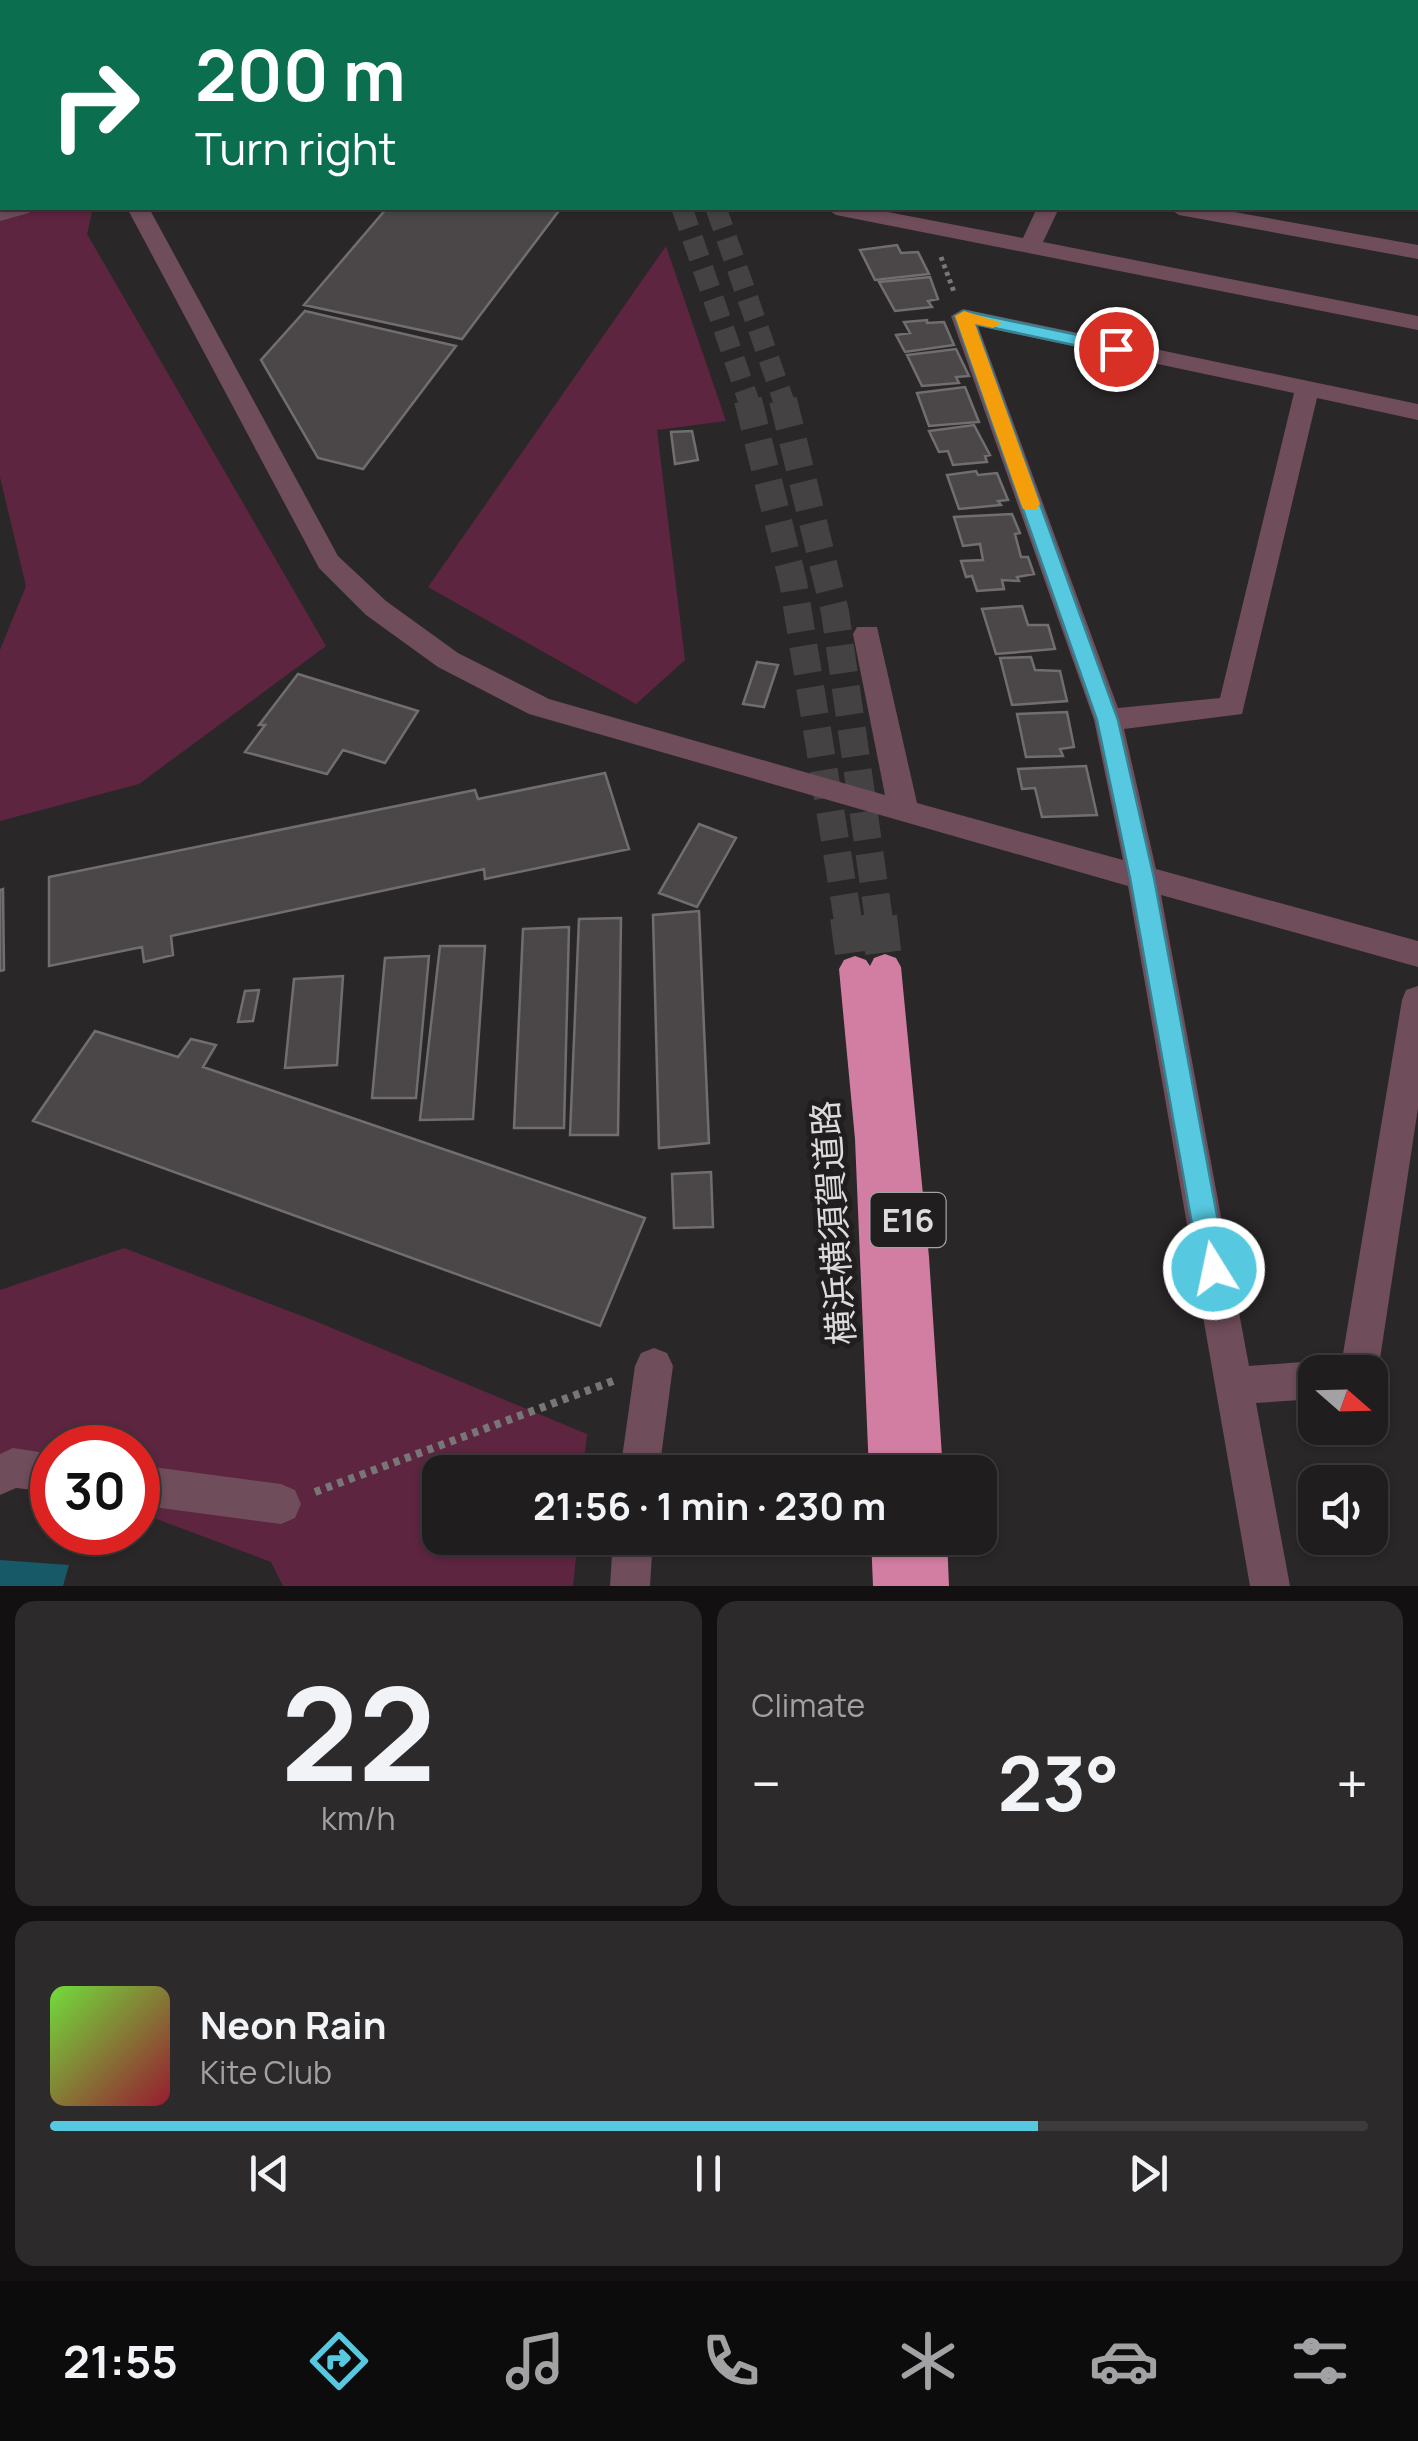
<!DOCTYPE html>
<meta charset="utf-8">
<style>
:root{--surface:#201d1e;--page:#2d2a2b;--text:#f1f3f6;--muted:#a2a2a4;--line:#3d3b3c;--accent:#56c9e1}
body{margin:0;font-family:Manrope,"Noto Sans JP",sans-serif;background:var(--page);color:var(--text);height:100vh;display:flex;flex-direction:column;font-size:38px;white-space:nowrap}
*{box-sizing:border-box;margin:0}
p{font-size:32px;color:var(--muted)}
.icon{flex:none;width:55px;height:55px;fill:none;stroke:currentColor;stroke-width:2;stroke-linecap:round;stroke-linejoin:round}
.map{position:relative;height:1586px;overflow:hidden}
.drawer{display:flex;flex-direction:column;gap:15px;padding:15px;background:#121010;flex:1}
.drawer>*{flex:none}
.guide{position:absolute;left:0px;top:0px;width:1420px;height:210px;box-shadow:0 2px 8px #0004,0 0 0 2px var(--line);background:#0b6e4f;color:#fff;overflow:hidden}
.needle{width:65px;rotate:110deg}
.buttons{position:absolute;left:1298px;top:1355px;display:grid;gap:20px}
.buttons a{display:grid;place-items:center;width:90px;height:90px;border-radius:20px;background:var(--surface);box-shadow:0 2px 8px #0004,0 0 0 2px var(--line);font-size:50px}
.speed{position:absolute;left:30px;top:1425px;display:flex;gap:20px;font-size:50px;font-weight:700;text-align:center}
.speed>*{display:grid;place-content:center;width:130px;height:130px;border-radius:50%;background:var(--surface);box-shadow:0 2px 8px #0004,0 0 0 2px var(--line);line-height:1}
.speed .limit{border:15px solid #d22;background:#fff;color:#111}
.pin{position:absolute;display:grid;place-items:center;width:85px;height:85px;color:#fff;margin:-42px;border:5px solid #fff;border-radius:50%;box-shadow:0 2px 10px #0007}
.me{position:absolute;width:110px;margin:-55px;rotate:350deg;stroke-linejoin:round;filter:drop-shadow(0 0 8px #0008)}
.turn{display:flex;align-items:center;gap:35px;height:210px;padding:0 30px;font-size:45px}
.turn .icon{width:130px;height:130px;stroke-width:2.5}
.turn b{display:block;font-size:70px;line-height:85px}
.big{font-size:75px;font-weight:700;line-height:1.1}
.drawer .card{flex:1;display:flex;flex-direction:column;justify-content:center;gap:15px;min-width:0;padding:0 35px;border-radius:20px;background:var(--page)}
.drawer .dial{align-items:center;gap:0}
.dial b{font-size:130px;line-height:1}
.song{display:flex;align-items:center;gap:30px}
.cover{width:120px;height:120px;border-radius:15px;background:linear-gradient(135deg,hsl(100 70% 55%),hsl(350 70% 35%))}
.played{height:10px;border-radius:5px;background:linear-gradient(90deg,var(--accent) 75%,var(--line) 75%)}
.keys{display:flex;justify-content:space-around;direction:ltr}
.heat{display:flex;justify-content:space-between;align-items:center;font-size:55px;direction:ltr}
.drawer .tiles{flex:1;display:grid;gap:15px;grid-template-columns:1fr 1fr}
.card:last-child{grid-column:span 2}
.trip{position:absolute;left:422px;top:1455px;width:575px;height:100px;border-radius:20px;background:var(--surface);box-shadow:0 2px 8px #0004,0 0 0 2px var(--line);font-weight:700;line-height:100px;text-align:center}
.tabs{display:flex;height:160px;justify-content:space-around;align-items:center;background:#0d0c0c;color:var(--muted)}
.tabs .icon{width:70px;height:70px}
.tabs .selected{color:var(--accent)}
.tabs b{font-size:45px;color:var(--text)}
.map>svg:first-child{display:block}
</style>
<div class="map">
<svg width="1418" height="1586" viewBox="0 0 1418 1586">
<rect width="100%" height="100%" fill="#2a2728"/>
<!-- green -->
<path fill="#5d2540" d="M 0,0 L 139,2 L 2,2 L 2,208 L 93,208 L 87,234 L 326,646 L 139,784 L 0,821 L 0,650 L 26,586 L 0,477 Z
M 666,246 L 726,421 L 657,430 L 685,660 L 636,704 L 428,587 Z
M 124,1248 L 315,1321 L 587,1434 L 583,1472 L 440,1472 L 440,1538 L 578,1538 L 573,1586 L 283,1586 L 271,1562 L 138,1512 L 138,1448 L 52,1448 L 52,1480 L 0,1461 L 0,1290 Z"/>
<!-- water -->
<path fill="#175966" d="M 0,1560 L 69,1565 L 63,1586 L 0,1586 Z"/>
<!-- building -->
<path fill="#4b4749" stroke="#716e6f" stroke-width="2.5" d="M 387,208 L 561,208 L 462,339 L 304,305 Z
M 897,245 L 901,253 L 918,252 L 929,274 L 875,280 L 860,250 Z
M 930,277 L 938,299 L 928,301 L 932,307 L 895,311 L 879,282 Z
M 305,311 L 456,346 L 363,469 L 318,458 L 261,360 Z
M 927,320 L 927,323 L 944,322 L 954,345 L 905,352 L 896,335 L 910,333 L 904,322 Z
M 956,349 L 969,376 L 956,377 L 959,383 L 922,386 L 907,355 Z
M 965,387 L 979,422 L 929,426 L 917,393 Z
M 974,425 L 990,455 L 985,456 L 987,462 L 953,465 L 948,451 L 939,452 L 929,431 Z
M 692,431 L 698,460 L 675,464 L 671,432 Z
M 976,471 L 978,475 L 997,473 L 1008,500 L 998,501 L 1001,505 L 959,509 L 947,475 Z
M 1012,514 L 1020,533 L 1015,534 L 1021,557 L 1028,557 L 1034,574 L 1017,577 L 1019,581 L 1002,580 L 1004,589 L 977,591 L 972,576 L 966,577 L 961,561 L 983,560 L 980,544 L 963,546 L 954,517 Z
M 1022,606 L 1028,625 L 1048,625 L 1055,649 L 996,654 L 982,609 Z
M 1031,657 L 1035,670 L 1060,671 L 1067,701 L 1012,705 L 1000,658 Z
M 757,662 L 778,665 L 764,707 L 743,704 Z
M 298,674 L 418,711 L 385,763 L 343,750 L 327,774 L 245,752 L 265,725 L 259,725 Z
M 1067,712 L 1074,747 L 1060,749 L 1063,756 L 1026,757 L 1017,714 Z
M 1086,766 L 1097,815 L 1042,817 L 1035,788 L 1022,789 L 1018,769 Z
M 605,773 L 629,849 L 485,879 L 484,869 L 171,936 L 173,955 L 144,962 L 142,947 L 49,966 L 49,877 L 475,790 L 478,799 Z
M 699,824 L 736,838 L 697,907 L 659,893 Z
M 3,889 L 4,970 L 0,971 L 0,890 Z
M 699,911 L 709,1143 L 659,1148 L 653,915 Z
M 621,918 L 618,1135 L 570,1135 L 579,919 Z
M 569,927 L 564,1128 L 514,1128 L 523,929 Z
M 440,946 L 485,946 L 473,1119 L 420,1120 Z
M 429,956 L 416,1098 L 372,1098 L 385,958 Z
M 343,976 L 337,1065 L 285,1068 L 294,979 Z
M 259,990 L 253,1021 L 238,1022 L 245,991 Z
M 95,1031 L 178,1057 L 191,1039 L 216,1045 L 203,1067 L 645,1218 L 600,1326 L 33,1121 Z
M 711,1172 L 713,1227 L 674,1228 L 672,1174 Z"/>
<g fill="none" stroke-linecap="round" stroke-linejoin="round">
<!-- highway-tunnel-far2 -->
<path stroke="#454243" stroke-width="21" stroke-dasharray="21 11" stroke-linecap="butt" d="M 682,208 L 749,402
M 716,208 L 784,402"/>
<!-- highway-tunnel-far1 -->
<path stroke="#454243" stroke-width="28" stroke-dasharray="28 14" stroke-linecap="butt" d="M 748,400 L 793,582 L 848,920
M 783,400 L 835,612 L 879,920"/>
<!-- highway-tunnel -->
<path stroke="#454243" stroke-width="36" stroke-dasharray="36 18" stroke-linecap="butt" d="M 848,917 L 855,969
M 879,917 L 885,967"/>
<!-- path-far1 -->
<path stroke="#787677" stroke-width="5" stroke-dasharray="4 4" stroke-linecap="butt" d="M 941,257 L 954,292"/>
<!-- path -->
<path stroke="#787677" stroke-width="8" stroke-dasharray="6 6" stroke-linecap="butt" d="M 315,1492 L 613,1381"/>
<!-- minor -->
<path fill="#6f4d5b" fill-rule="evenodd" d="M 19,0 L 39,0 L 40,2 L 21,2 Z
M 702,0 L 722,0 L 723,2 L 704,2 Z
M 0,207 L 2,206 L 32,208 L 29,213 L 0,221 Z
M 127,208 L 149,208 L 338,556 L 386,601 L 458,653 L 549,699 L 885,795 L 853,634 L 857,627 L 877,627 L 917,803 L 1123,860 L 1094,720 L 951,316 L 963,309 L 1418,404 L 1418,420 L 1317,398 L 1242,714 L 1124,729 L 1156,869 L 1418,941 L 1418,967 L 1161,895 L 1249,1366 L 1315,1361 L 1328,1367 L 1331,1372 L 1315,1372 L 1315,1399 L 1256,1403 L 1290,1586 L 1250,1586 L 1128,886 L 529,714 L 438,667 L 366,615 L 319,568 ZM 978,326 L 1294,393 L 1220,698 L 1118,708 Z
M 825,208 L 867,208 L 1023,238 L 1037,208 L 1059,208 L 1043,242 L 1418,316 L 1418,330 L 836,215 Z
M 1168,208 L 1212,208 L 1418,245 L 1418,259 L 1179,215 Z
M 1418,986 L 1418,1108 L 1378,1372 L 1370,1386 L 1370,1372 L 1340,1372 L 1402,1000 L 1406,990 Z
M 654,1348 L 667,1353 L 673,1366 L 659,1472 L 620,1472 L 635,1366 L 641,1353 Z
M 13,1448 L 52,1454 L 52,1492 L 16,1488 L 0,1495 L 0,1454 Z
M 138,1465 L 281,1484 L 295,1490 L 301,1504 L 295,1518 L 281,1524 L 138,1505 Z
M 613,1538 L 653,1538 L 650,1586 L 610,1586 Z"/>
<!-- highway -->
<path fill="#d17ea2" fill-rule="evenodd" d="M 885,954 L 896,958 L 901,967 L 929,1257 L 943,1472 L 869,1472 L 855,1139 L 839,969 L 844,960 L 855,956 L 866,960 L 870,966 L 874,958 Z
M 871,1538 L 947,1538 L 949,1586 L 873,1586 Z"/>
</g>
<!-- route -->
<path fill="#56c9e1" stroke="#388392" stroke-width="2.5" d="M 964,311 L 1116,343 L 1125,349 L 1116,354 L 975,324 L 1118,720 L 1154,878 L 1227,1269 L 1223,1278 L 1214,1282 L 1204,1278 L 1200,1269 L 1130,878 L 1097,720 L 955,316 Z"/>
<!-- slow -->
<path fill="#f59e0b" d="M 964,311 L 1002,323 L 993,328 L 975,324 L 1040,504 L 1037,509 L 1023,509 L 1021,504 L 955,316 Z"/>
<g text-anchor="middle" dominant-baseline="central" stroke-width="10" stroke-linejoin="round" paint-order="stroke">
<!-- shield labels -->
<rect fill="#201e1f" stroke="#a4a2a3" stroke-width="2.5" x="870.5" y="1193" width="75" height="54" rx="8"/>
<g font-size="32" font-weight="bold" fill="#dddbdc">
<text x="908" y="1220">E16</text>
</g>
<!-- street labels -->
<g font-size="35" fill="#dddbdc" stroke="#201e1f">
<text transform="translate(833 1223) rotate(-94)">横浜横須賀道路</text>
</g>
</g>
</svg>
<div class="buttons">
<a><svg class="needle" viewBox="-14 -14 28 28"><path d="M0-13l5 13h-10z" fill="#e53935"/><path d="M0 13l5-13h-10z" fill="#a2a2a4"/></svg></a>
<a><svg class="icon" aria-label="sound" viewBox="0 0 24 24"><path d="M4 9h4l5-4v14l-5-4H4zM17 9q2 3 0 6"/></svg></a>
</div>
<div class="speed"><div class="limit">30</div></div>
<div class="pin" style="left:1116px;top:349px;background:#d93025"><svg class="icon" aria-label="arrive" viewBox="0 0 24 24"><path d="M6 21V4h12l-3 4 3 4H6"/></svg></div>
<svg class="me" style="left:1214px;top:1269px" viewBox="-20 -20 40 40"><circle r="17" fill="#56c9e1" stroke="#fff" stroke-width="3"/><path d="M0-11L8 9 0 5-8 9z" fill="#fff"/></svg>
<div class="trip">21:56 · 1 min · 230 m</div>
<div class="guide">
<div class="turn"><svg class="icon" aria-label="right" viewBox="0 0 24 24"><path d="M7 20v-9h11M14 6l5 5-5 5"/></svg><div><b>200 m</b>Turn right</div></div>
</div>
</div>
<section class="drawer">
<div class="tiles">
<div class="card dial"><b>22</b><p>km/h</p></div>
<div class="card"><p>Climate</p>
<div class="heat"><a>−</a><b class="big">23°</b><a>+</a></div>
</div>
<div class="card">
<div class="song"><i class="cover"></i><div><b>Neon Rain</b><p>Kite Club</p></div></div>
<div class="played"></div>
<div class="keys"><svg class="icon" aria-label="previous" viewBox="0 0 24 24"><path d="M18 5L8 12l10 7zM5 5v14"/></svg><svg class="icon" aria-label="pause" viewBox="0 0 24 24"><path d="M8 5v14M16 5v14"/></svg><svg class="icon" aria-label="next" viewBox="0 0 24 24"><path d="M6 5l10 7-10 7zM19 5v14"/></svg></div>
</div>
</div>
</section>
<nav class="tabs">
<b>21:55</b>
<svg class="icon selected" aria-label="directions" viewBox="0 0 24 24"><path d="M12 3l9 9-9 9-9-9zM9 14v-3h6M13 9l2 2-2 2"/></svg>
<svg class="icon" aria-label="music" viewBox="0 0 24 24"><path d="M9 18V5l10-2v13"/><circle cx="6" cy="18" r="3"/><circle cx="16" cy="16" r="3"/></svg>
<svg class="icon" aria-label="phone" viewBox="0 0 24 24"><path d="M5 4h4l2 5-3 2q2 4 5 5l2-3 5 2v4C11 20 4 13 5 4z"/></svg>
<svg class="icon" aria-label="climate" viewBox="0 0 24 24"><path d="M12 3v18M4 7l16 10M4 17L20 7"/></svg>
<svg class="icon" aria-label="car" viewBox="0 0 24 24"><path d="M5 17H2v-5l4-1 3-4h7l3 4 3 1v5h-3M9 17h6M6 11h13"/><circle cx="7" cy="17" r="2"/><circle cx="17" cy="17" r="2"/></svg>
<svg class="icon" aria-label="filters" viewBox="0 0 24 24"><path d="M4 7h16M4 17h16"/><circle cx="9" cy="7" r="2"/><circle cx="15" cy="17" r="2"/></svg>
</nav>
